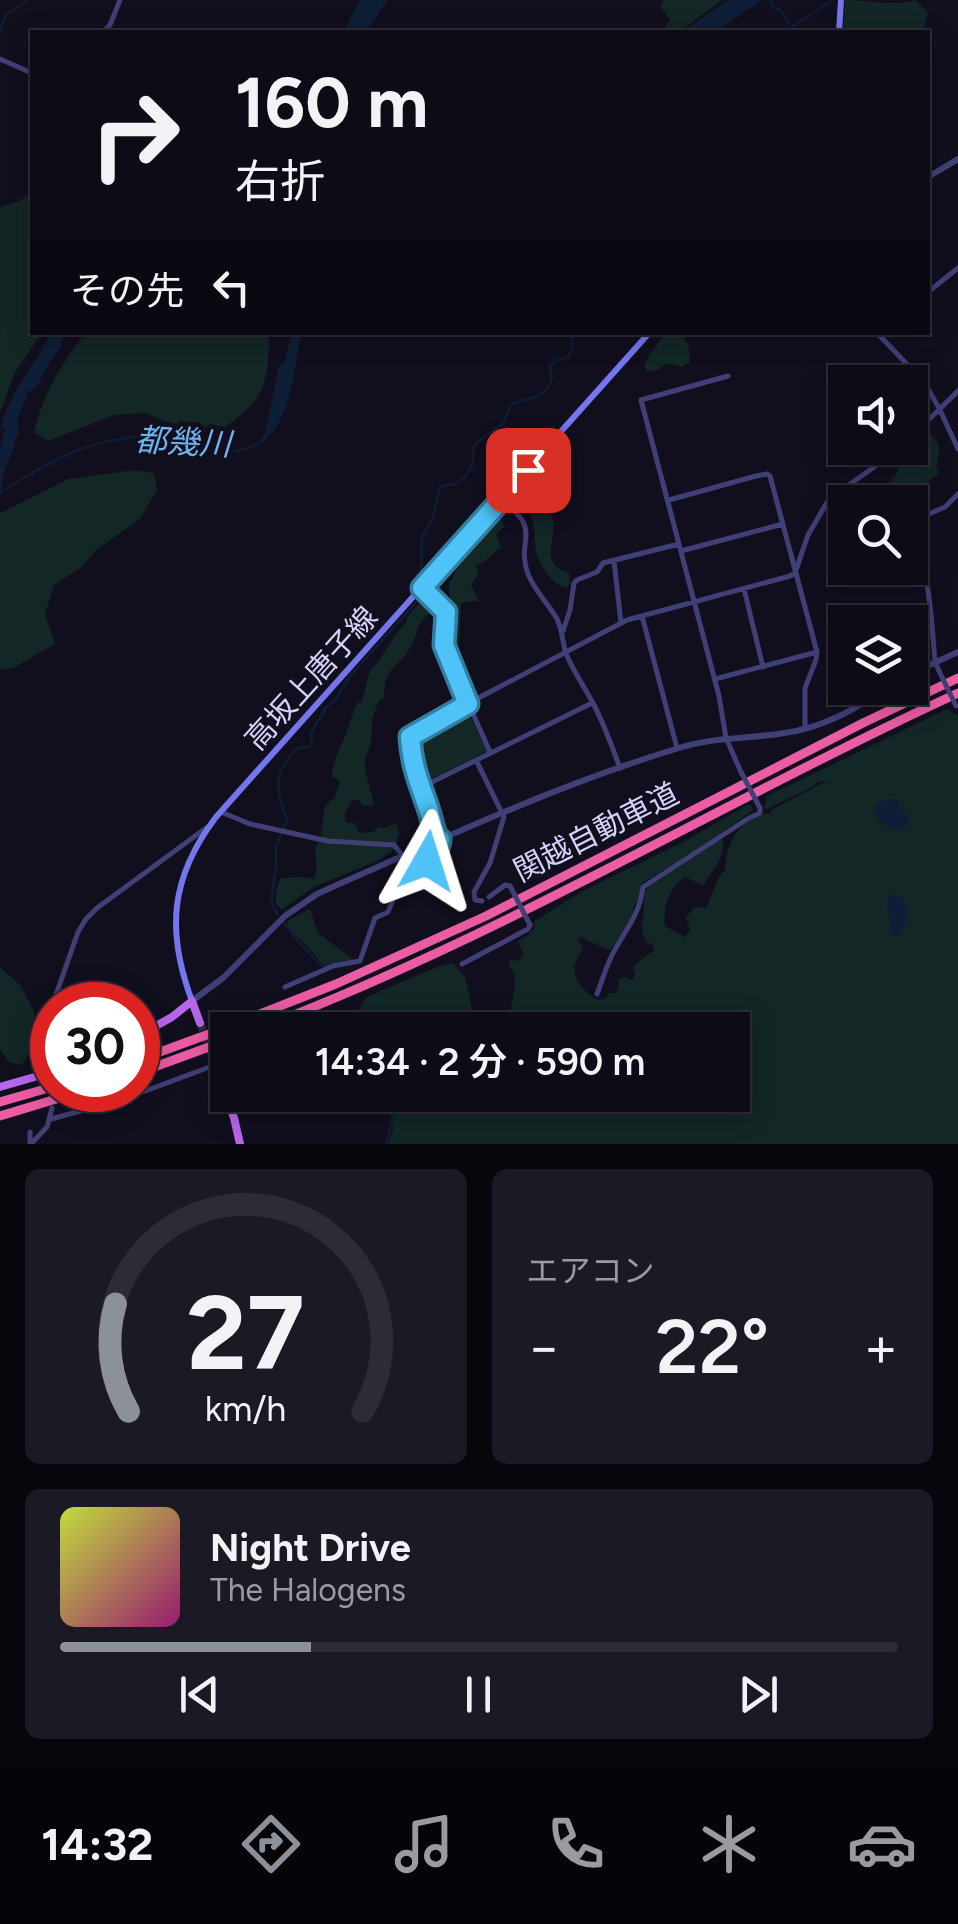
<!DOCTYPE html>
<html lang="ja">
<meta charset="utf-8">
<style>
:root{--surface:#0d0b16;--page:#1b1923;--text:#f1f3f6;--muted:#9a9ba1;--line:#2d2b35;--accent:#8c9099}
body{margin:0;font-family:Figtree,"Noto Sans JP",sans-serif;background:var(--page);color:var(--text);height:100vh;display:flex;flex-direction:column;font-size:38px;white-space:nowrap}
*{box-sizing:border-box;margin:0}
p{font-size:32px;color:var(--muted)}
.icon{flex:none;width:55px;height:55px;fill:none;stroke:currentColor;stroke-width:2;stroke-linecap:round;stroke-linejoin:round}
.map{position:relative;height:1144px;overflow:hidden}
.panel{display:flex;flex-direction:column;gap:25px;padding:25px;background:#07060c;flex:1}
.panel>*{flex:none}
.guide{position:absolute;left:30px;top:30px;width:900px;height:305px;border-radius:0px;box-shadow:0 5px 25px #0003,0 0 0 2px var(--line);background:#0d0b16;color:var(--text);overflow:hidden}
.tools{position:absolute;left:828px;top:365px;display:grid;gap:20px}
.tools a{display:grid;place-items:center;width:100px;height:100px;border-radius:0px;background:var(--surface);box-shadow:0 5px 25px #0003,0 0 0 2px var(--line);font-size:50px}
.speed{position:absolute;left:30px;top:982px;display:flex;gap:20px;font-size:50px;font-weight:700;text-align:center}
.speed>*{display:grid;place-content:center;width:130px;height:130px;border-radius:50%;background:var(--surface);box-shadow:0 5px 25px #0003,0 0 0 2px var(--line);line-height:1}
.speed .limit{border:15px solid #d22;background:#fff;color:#111}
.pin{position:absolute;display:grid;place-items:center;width:85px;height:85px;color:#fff;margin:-42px;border-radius:20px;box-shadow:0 5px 15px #0006}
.me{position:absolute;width:110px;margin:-55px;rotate:6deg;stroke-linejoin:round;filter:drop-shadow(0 0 8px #0008)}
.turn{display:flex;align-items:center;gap:35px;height:210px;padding:0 40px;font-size:45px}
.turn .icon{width:130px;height:130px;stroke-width:2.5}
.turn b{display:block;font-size:70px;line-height:85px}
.then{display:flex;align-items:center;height:95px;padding:0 40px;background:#0003;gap:20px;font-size:38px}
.big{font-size:75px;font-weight:600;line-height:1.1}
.panel .card{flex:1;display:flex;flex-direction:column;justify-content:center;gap:15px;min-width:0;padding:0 35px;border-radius:15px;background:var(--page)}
.panel .dial{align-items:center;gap:0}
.dial svg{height:260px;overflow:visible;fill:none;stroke:var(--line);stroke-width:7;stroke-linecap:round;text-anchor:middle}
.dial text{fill:var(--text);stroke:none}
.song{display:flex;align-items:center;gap:30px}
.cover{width:120px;height:120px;border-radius:15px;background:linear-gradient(135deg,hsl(70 70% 55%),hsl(320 70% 35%))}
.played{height:10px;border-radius:5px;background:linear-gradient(90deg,var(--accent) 30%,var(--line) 30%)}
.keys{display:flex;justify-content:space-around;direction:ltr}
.heat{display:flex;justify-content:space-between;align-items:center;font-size:55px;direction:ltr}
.panel .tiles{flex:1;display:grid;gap:25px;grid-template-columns:1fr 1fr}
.card:last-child{grid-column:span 2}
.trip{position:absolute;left:210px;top:1012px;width:540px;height:100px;border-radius:0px;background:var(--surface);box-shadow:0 5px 25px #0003,0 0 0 2px var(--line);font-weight:600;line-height:100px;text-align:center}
.dock{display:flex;height:160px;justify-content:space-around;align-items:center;background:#050409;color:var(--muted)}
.dock .icon{width:70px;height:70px}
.dock .current{color:var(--accent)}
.dock b{font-size:45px;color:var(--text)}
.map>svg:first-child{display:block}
</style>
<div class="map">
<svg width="958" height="1144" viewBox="0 0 958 1144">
<rect width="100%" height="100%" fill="#110f1e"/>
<!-- green -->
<path fill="#132726" d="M 664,0 L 722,0 L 679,32 L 661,32 L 670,20 L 660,6 Z
M 845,0 C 867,0 895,7 915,0 L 928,13 L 923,32 L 843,32 Z
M 32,193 L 32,332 L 42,333 L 14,374 L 0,413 L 0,207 L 19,201 Z
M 86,332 L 269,333 C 269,390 262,401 216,434 L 187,430 L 145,413 L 114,415 L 48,441 L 34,433 C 43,393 61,365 86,332 Z
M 666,333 L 688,333 L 684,339 L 689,347 L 690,362 L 681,367 C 658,357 666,373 647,371 L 644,366 L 652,351 Z
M 927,429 C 940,445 942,445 936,467 L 939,473 L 910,495 L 907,502 L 891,502 L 892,492 L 888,483 L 898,472 L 901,453 L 910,448 L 910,445 Z
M 567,432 C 566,456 550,471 541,491 C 546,500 552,513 553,523 C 555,544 540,565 569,573 L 570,584 L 566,588 C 551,583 541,568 536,552 C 533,539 537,525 529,513 C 525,509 521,505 517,502 L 520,496 L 520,486 Z
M 135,470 L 154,473 L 157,490 L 140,519 L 96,550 L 82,567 L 54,585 L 45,614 L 55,644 L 15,667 L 0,670 L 0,513 L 68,479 Z
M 495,515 L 500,517 L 504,527 L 496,534 L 501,547 L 484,562 L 476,566 L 479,574 L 471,585 L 479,601 L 461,603 L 459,643 L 450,650 L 447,650 L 446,639 L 451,619 L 449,584 L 470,545 L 489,528 Z
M 424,598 C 432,598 438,606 442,612 L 441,615 L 430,613 C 414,626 419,634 410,648 C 397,670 384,666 384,698 L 379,700 L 372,719 L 371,742 L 365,761 L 365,769 L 374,805 L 363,806 L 358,800 L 353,800 L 345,813 L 346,822 L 354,823 L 360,833 L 373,832 L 379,827 L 384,828 L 396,823 L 399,832 L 395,849 L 379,860 L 314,887 L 282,909 L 276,905 L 276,892 L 280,878 L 304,877 L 314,879 L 317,867 L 315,849 L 321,835 L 325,806 L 335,797 L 340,781 L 332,777 C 333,761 339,750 345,736 C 350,725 352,714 357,703 L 362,702 C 364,695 369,673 371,669 C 373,667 375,666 377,663 C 387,650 394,633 407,622 L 407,617 Z
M 466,708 L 487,750 L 486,752 L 422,784 L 415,761 L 413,741 Z
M 947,709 L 958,716 L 958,1144 L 388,1144 L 393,1130 L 390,1107 L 384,1104 L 388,1099 L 388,1095 L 583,1095 L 584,1100 L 586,1095 L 732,1095 L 732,1030 L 623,1030 L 625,1026 L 619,1022 L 610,1030 L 499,1030 C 512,1016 515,993 515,974 L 509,966 L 510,960 L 516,961 L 524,955 L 518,941 C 527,936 534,933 535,921 L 581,892 L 689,839 L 747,805 L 752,806 L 753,810 L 694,852 L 642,883 L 640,898 L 634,906 L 631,924 L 610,950 L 588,941 L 581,937 L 578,940 L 583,949 C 580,954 576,959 575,965 C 572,981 587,994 599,1000 L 606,998 L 609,993 L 616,993 L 619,987 L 618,980 L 624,977 L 632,980 L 635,975 L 633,966 L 654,950 L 652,944 L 646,942 C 638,925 644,924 644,907 C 644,895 643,892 652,882 L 712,844 L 723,839 C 725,857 713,871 703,885 L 685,877 C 668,889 663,907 665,926 L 685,937 L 690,930 L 686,917 L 695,907 L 706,908 L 719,877 L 725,870 C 726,842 740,817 770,813 L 773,809 L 828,780 L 818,782 L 812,787 L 767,809 L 764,808 L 767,796 Z
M 310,909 L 318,933 L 353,959 L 325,967 L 310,949 L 287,928 L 287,921 Z
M 453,963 L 465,977 L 477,1030 L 364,1030 C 357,1017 357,1006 369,996 L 439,966 Z
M 0,967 L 20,985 L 33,1009 L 37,1028 C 30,1040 31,1055 21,1065 L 9,1062 L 0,1049 Z"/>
<!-- water -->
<path fill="#0f1e37" d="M 360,0 L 388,0 L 365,32 L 343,32 Z
M 729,0 L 761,0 L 715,32 L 681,32 Z
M 54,333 L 66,333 L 60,343 L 61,346 L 48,365 L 36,388 L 28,392 L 17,421 L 19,436 L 15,438 C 15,452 6,463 3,477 C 2,482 2,487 0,493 L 0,450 L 5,427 L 0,431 C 3,405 34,364 48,339 Z
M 292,333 L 301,334 C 293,373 292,425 255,448 L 265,433 L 279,365 L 284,364 Z
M 888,799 L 897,800 L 908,819 L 908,824 L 900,831 L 881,823 L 874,811 L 875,806 Z
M 893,893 C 914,900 909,924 896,937 L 891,935 L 887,900 Z"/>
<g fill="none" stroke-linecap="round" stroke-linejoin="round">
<!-- stream -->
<path stroke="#0f1e37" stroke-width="2.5" d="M 771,0 L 772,7 L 780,10 L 789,23
M 792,27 L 833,0
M 0,31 L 6,15 L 28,0
M 0,493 C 53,458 107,429 172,438 C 180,439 187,436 195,437 C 207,438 212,447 222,450 C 235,454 248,448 259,443
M 421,582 L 422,537 L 433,518 L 439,489 L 440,487 L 455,484 L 464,478 L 472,466 L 474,446 L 481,439 L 504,423 L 510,405 C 522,399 543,399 550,384 C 553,378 550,372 550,366 L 555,361 L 568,357 L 572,349 L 573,332
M 277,914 L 271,901 L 276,867 L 276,847 L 287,820 C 276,787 271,775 298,748 L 309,747 L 312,740 L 311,733 L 327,706 L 336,699 L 350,676 L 421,597
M 283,922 L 299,943 L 323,967
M 342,1011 L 343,1013 L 355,1010 L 363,1030
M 386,1144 L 394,1117 L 391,1095"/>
<!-- primary-tunnel -->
<path stroke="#2e2c3f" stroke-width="8" stroke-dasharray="8 4" stroke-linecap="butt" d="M 200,1023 L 213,1058"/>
<!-- minor -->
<path stroke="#404077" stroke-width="5" d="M 103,32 L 110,25 L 120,0
M 0,59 L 32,73
M 928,292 L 958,268
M 876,332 L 924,382 L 939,408 L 958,449
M 728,376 L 641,400 L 719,696 L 726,738 L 741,772
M 910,438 L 958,391
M 669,500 L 756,476 L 767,474 L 770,476 L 817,652 L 715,679
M 500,501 C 545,529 515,539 528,574 C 534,590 548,603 557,619 C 563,631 562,644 567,656 C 574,672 585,688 593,703 C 604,724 612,746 620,768
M 910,522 L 945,507 L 958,494
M 910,534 C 931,572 931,619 935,661 L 939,671
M 681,551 L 783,524
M 614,561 L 621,623
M 422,588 C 429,595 442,603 446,612 C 451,624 442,639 446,653 L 490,752
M 744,589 L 763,667
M 642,616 L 677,748
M 563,631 L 570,610 L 574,583 L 577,580 L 597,572 L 603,563 L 679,544
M 805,729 L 805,688 L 816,660 L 817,652
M 476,760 L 504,817 L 490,863 L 474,892 L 475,900 L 482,901
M 420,788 L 592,703
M 221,812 L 250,824 L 328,841 L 394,845 L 402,855
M 438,840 L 414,769 L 410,737 L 467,704 L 627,620 L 790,576 L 795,573 L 808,535 L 829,499 L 901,448
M 489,897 L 505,885 L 510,886
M 462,964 L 528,929 L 530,925
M 285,987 L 333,966 L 360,961 L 375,918 L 388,912 L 402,877 C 419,870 437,858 441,839
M 597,994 C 602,981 606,967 612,955 C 625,930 639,917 643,887 L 749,818 L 760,813 L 760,808
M 43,1037 L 48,1068
M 38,1061 L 38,1046 L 78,932 L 86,919 L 97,908 L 206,828
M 51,1119 L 121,1100 L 215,1065
M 30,1144 L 30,1132
M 31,1144 L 47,1127 L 52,1108"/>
<!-- tertiary -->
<path stroke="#404077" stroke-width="6" d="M 928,177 L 958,159
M 910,674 L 958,652
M 192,1001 L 223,978 L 285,916 L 317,894 L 339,884 C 451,835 562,783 679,748 C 713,737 749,739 784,733 C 823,728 855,709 888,688"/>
<!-- secondary -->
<path stroke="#7575ed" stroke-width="6" d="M 839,32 L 841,0
M 192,1001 C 166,931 170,878 216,817 L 650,332"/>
<!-- primary -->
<path stroke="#b766eb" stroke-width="8" d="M 138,1036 L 172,1017 L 192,1001 L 200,1023
M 213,1058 L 234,1118 L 240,1144
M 0,1087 L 52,1072"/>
<!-- motorway -->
<path stroke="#ea5ca3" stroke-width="9" d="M 255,1030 C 499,938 722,802 958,693
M 138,1060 L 209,1034 L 336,984 L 486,916 L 865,722 L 958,678
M 138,1073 L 228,1040
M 0,1102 L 52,1087
M 0,1116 L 86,1090"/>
<!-- minor-bridge -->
<path stroke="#404077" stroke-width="5" d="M 939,671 L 956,706
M 741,772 L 760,808
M 510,886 L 530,925"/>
</g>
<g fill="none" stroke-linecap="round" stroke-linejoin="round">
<!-- route casing -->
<g stroke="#337fa1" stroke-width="25">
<path id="route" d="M 427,861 C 434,854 440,849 440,839 L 438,840 C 433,829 432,819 428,808 C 419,781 412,767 410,737 L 468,704 L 444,645 L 446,612 L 422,588 L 528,470"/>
</g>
<!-- route -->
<use href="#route" stroke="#4fc3f7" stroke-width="18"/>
</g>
<g text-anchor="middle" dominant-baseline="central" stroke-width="10" stroke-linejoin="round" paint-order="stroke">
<!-- street labels -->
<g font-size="30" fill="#d5d2f9" stroke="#110f1e">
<text transform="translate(311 678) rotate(-48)">高坂上唐子線</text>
<text transform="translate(596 832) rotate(-27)">関越自動車道</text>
</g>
<!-- water labels -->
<g font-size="32" font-style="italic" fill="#6db4ec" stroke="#110f1e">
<text transform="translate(183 442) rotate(3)">都幾川</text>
</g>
</g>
</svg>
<div class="tools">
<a><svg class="icon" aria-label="sound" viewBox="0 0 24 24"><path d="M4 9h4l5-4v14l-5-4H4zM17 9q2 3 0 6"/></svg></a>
<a><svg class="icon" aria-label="search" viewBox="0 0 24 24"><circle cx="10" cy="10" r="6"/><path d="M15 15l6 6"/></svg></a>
<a><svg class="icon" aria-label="layers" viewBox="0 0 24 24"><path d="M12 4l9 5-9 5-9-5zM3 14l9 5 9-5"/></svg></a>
</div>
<div class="speed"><div class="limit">30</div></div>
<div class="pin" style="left:528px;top:470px;background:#d93025"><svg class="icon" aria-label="arrive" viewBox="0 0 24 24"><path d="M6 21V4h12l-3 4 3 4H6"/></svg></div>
<svg class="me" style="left:427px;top:861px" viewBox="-20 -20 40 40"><path d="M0-17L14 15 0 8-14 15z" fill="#4fc3f7" stroke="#fff" stroke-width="4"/></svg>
<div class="trip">14:34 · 2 分 · 590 m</div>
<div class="guide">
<div class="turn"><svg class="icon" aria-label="right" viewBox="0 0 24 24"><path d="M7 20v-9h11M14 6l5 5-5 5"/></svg><div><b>160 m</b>右折</div></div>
<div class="then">その先<svg class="icon" aria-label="left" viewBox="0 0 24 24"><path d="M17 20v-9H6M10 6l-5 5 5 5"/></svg></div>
</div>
</div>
<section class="panel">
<div class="tiles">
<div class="card dial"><svg viewBox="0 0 100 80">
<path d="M14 69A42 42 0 1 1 86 69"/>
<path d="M14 69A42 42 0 0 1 10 36" stroke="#8c9099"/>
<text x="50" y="56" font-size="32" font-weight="700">27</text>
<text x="50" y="72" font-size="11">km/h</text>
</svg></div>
<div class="card"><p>エアコン</p>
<div class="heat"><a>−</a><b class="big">22°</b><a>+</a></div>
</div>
<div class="card">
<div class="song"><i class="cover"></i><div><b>Night Drive</b><p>The Halogens</p></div></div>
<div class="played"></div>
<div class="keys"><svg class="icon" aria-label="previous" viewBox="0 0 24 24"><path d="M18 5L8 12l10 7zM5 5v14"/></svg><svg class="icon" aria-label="pause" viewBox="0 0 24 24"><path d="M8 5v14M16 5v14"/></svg><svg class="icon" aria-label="next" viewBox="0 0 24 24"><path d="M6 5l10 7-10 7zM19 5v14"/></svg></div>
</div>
</div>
</section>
<nav class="dock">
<b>14:32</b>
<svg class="icon current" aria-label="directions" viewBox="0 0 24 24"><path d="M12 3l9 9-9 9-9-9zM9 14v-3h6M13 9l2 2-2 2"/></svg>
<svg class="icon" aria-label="music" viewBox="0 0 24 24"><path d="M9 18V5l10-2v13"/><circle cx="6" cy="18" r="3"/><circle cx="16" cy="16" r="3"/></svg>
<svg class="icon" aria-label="phone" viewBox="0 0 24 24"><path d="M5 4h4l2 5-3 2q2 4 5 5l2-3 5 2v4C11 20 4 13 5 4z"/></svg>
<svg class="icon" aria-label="climate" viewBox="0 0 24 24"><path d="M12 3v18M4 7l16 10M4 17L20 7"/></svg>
<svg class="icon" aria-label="car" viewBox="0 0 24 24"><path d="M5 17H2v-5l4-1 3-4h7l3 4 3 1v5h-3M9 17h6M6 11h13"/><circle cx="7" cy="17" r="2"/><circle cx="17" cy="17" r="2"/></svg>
</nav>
